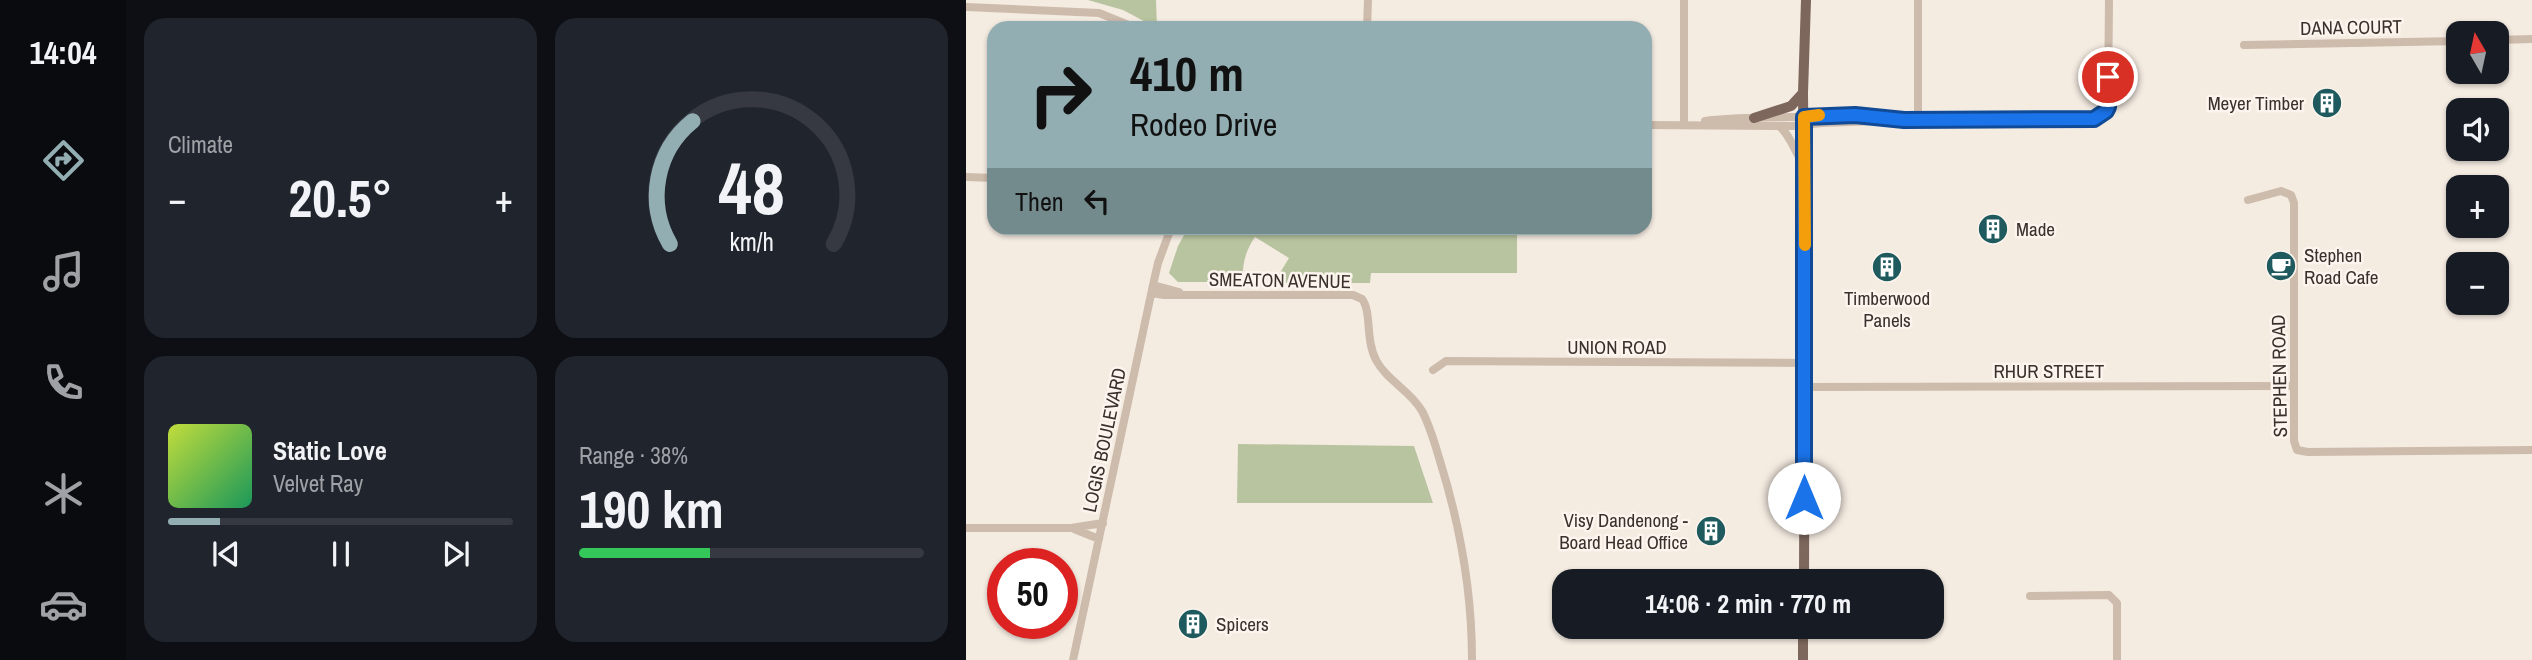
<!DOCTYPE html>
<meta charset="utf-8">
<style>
:root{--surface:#171b24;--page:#20242c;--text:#f1f3f6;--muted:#9ea1a6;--line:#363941;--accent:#92aeb2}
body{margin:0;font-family:"Archivo Narrow",sans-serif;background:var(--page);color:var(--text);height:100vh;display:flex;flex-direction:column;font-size:26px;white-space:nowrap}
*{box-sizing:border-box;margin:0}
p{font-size:23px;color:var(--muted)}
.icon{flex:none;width:38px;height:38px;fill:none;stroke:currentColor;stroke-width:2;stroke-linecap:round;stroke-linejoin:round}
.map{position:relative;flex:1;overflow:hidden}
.drawer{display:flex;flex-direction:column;gap:18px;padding:18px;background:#0d0f14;width:840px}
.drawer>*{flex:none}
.guide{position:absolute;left:21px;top:21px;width:665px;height:214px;border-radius:21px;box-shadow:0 2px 5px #0004;background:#92aeb2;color:#111;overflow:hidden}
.needle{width:46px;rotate:351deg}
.controls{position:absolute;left:1480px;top:21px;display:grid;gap:14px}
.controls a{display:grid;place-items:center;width:63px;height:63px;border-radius:14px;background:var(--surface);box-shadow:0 2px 5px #0004;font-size:35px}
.speed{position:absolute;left:21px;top:548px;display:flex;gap:14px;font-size:35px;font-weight:700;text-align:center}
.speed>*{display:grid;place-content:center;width:91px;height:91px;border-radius:50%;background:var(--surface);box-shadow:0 2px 5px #0004;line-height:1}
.speed .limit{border:10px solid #d22;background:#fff;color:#111}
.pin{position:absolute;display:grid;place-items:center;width:60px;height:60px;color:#fff;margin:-30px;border:4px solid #fff;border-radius:50%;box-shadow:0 2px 7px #0007}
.me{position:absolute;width:77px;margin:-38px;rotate:0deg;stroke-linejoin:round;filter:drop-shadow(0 0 5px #0008)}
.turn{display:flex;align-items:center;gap:24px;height:147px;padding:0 28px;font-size:32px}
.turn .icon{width:91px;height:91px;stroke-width:2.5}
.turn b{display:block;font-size:49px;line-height:60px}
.then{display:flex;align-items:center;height:66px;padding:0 28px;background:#0003;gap:14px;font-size:26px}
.big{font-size:52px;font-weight:700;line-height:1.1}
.drawer .tile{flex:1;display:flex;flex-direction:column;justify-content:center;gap:10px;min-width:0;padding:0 24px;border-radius:21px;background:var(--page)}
.drawer .dial{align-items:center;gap:0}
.dial svg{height:182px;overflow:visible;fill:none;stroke:var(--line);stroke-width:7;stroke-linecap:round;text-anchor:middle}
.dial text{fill:var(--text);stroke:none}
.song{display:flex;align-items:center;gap:21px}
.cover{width:84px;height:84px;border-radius:10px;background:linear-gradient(135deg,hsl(70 70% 55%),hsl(150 70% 35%))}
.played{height:7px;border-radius:4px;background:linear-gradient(90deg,var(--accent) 15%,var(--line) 15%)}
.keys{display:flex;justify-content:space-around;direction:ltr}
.heat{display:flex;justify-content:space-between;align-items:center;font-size:38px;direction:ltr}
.charge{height:10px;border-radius:5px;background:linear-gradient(90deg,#34c759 38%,var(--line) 0)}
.drawer .tiles{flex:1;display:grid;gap:18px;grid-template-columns:repeat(2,1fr)}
.trip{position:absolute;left:586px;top:569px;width:392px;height:70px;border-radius:21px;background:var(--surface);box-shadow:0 2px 5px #0004;font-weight:700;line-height:70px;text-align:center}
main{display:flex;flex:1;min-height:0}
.menu{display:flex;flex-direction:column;width:126px;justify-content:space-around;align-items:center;background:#090b0e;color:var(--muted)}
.menu .icon{width:49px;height:49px}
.menu .active{color:var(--accent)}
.menu b{font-size:32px;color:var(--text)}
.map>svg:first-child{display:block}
</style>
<main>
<nav class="menu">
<b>14:04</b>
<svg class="icon active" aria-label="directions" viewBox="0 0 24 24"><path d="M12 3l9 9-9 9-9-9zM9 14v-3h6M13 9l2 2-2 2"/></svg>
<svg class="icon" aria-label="music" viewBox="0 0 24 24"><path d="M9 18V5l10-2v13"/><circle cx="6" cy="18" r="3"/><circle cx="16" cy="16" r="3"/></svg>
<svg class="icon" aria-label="phone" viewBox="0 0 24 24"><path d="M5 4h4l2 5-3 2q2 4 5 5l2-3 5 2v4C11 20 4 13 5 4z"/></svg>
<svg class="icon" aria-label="climate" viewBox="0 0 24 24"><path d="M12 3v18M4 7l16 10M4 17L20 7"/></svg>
<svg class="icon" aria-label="car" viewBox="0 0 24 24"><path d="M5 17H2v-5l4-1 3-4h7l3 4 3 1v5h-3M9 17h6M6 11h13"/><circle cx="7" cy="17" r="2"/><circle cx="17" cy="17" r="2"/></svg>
</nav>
<section class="drawer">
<div class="tiles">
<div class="tile"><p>Climate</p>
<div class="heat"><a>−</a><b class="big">20.5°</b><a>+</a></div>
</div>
<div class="tile dial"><svg viewBox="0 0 100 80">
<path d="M14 69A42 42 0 1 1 86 69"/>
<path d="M14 69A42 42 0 0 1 24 15" stroke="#92aeb2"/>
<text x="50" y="56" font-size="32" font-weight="700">48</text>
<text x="50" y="72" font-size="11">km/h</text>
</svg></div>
<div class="tile">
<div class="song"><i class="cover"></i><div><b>Static Love</b><p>Velvet Ray</p></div></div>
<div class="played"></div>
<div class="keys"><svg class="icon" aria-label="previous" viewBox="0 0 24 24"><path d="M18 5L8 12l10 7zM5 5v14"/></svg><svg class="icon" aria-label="pause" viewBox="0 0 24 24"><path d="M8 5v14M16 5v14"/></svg><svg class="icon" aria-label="next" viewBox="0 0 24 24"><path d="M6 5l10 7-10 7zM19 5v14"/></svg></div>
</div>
<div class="tile"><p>Range · 38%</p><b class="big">190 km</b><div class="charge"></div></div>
</div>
</section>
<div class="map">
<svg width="1566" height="660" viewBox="0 0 1566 660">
<rect width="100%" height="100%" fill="#f4ebe1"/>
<!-- green -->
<path fill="#b8c4a0" d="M 122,0 L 190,0 L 191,28 L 157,10 Z
M 222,228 L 551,228 L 551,273 L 405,273 L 404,283 L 312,283 L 312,276 L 323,258 L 289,237 C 279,251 276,265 277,282 L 212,282 L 203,273 L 212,246 Z
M 272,444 L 448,446 L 467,503 L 271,503 Z"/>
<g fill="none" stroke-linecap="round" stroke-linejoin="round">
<!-- minor -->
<path stroke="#cdbbac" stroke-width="8" d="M 0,7 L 133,13 L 170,28
M 401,28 L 402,0
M 1531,40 L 1566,39
M 1278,45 L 1493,41
M 952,120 L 952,0
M 739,121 C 767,117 796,118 825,117 C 857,116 886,114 918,118
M 718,124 L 718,0
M 679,125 L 826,126 L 856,123 L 938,120 L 1128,119 L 1140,111 L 1142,103 L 1143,0
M 813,126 C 825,135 829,154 839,167
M 0,177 L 28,178
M 1282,200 L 1315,191 L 1325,195 L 1328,203 L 1328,441 L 1331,450 L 1342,452 L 1566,450
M 187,285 L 213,292
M 186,293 L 198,295 L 387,295 L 396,299 C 406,312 399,339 410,360 C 421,381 444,390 456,411 C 464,426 469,444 474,461 C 494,525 506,593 506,660
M 467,370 L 480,361 L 839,363
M 839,387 L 1328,386
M 0,528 L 105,528 L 137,523
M 108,529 L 133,539
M 1064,596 L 1143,595 L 1151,603 L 1151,660
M 107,660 L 187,285 L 192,263 L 205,228"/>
<!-- major -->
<path stroke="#7d675c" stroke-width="10" d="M 788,118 L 825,106 L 837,93
M 838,581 L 839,295 L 837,93 L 840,0
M 837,660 L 837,626"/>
</g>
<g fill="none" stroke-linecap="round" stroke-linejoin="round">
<!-- route casing -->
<g stroke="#114b97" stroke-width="18">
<path id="route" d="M 838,498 L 838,117 L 889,115 L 938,120 L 1128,119 L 1140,111 L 1142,107 L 1142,77"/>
</g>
<!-- route -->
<use href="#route" stroke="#1a73e8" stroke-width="12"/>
<!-- slow -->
<path stroke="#f59e0b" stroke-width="12" d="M 839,245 L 838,117 L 853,115"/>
</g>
<!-- icons -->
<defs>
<g id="building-disc" transform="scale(1.575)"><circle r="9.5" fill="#1f5a5e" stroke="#fbf5ee"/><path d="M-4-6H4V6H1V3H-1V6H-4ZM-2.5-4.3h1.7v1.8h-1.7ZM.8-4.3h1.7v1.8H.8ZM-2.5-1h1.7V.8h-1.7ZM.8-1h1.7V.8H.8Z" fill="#fff"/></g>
<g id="cafe-disc" transform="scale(1.575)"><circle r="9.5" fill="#1f5a5e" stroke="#fbf5ee"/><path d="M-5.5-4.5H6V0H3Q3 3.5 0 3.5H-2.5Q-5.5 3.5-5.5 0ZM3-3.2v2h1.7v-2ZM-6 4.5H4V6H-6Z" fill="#fff"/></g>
</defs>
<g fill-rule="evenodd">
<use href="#building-disc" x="1361" y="103"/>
<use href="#building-disc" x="1027" y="229"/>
<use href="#cafe-disc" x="1315" y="266"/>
<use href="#building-disc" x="921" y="267"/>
<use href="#building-disc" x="745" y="531"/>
<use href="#building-disc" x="227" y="624"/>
</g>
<g text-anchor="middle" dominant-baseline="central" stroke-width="5" stroke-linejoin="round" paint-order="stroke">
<!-- street labels -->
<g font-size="19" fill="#3b302b" stroke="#fbf5ee">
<text transform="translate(1385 27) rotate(-1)">DANA COURT</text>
<text transform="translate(314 280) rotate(1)">SMEATON AVENUE</text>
<text x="651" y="347">UNION ROAD</text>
<text x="1083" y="371">RHUR STREET</text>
<text transform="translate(1313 376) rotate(-91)">STEPHEN ROAD</text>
<text transform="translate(138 440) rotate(-78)">LOGIS BOULEVARD</text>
</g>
<!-- poi labels -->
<g font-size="19" fill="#3b302b" stroke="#fbf5ee" text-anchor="start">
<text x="1338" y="103" text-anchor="end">Meyer Timber</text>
<text x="1050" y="229">Made</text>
<text x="1338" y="255">Stephen<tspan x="1338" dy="22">Road Cafe</tspan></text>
<text x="921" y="298" text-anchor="middle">Timberwood<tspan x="921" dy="22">Panels</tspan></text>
<text x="722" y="520" text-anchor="end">Visy Dandenong -<tspan x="722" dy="22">Board Head Office</tspan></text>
<text x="250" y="624">Spicers</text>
</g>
</g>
</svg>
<div class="controls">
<a><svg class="needle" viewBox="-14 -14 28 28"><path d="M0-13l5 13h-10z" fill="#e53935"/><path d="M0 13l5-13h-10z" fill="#9ea1a6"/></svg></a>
<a><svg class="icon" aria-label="sound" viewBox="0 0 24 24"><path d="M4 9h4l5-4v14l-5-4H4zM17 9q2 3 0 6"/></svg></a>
<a>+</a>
<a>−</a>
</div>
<div class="speed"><div class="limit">50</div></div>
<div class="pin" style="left:1142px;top:77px;background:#d93025"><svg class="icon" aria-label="arrive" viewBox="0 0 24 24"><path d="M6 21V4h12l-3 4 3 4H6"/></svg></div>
<svg class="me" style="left:838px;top:498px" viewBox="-20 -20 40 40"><circle r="19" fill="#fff"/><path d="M0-13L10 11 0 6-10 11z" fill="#1a73e8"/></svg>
<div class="trip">14:06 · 2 min · 770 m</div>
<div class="guide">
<div class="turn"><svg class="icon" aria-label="right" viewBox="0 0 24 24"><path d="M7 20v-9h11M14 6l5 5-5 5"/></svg><div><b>410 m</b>Rodeo Drive</div></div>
<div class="then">Then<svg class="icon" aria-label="left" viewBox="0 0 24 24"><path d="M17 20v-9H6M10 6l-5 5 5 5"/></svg></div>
</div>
</div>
</main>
